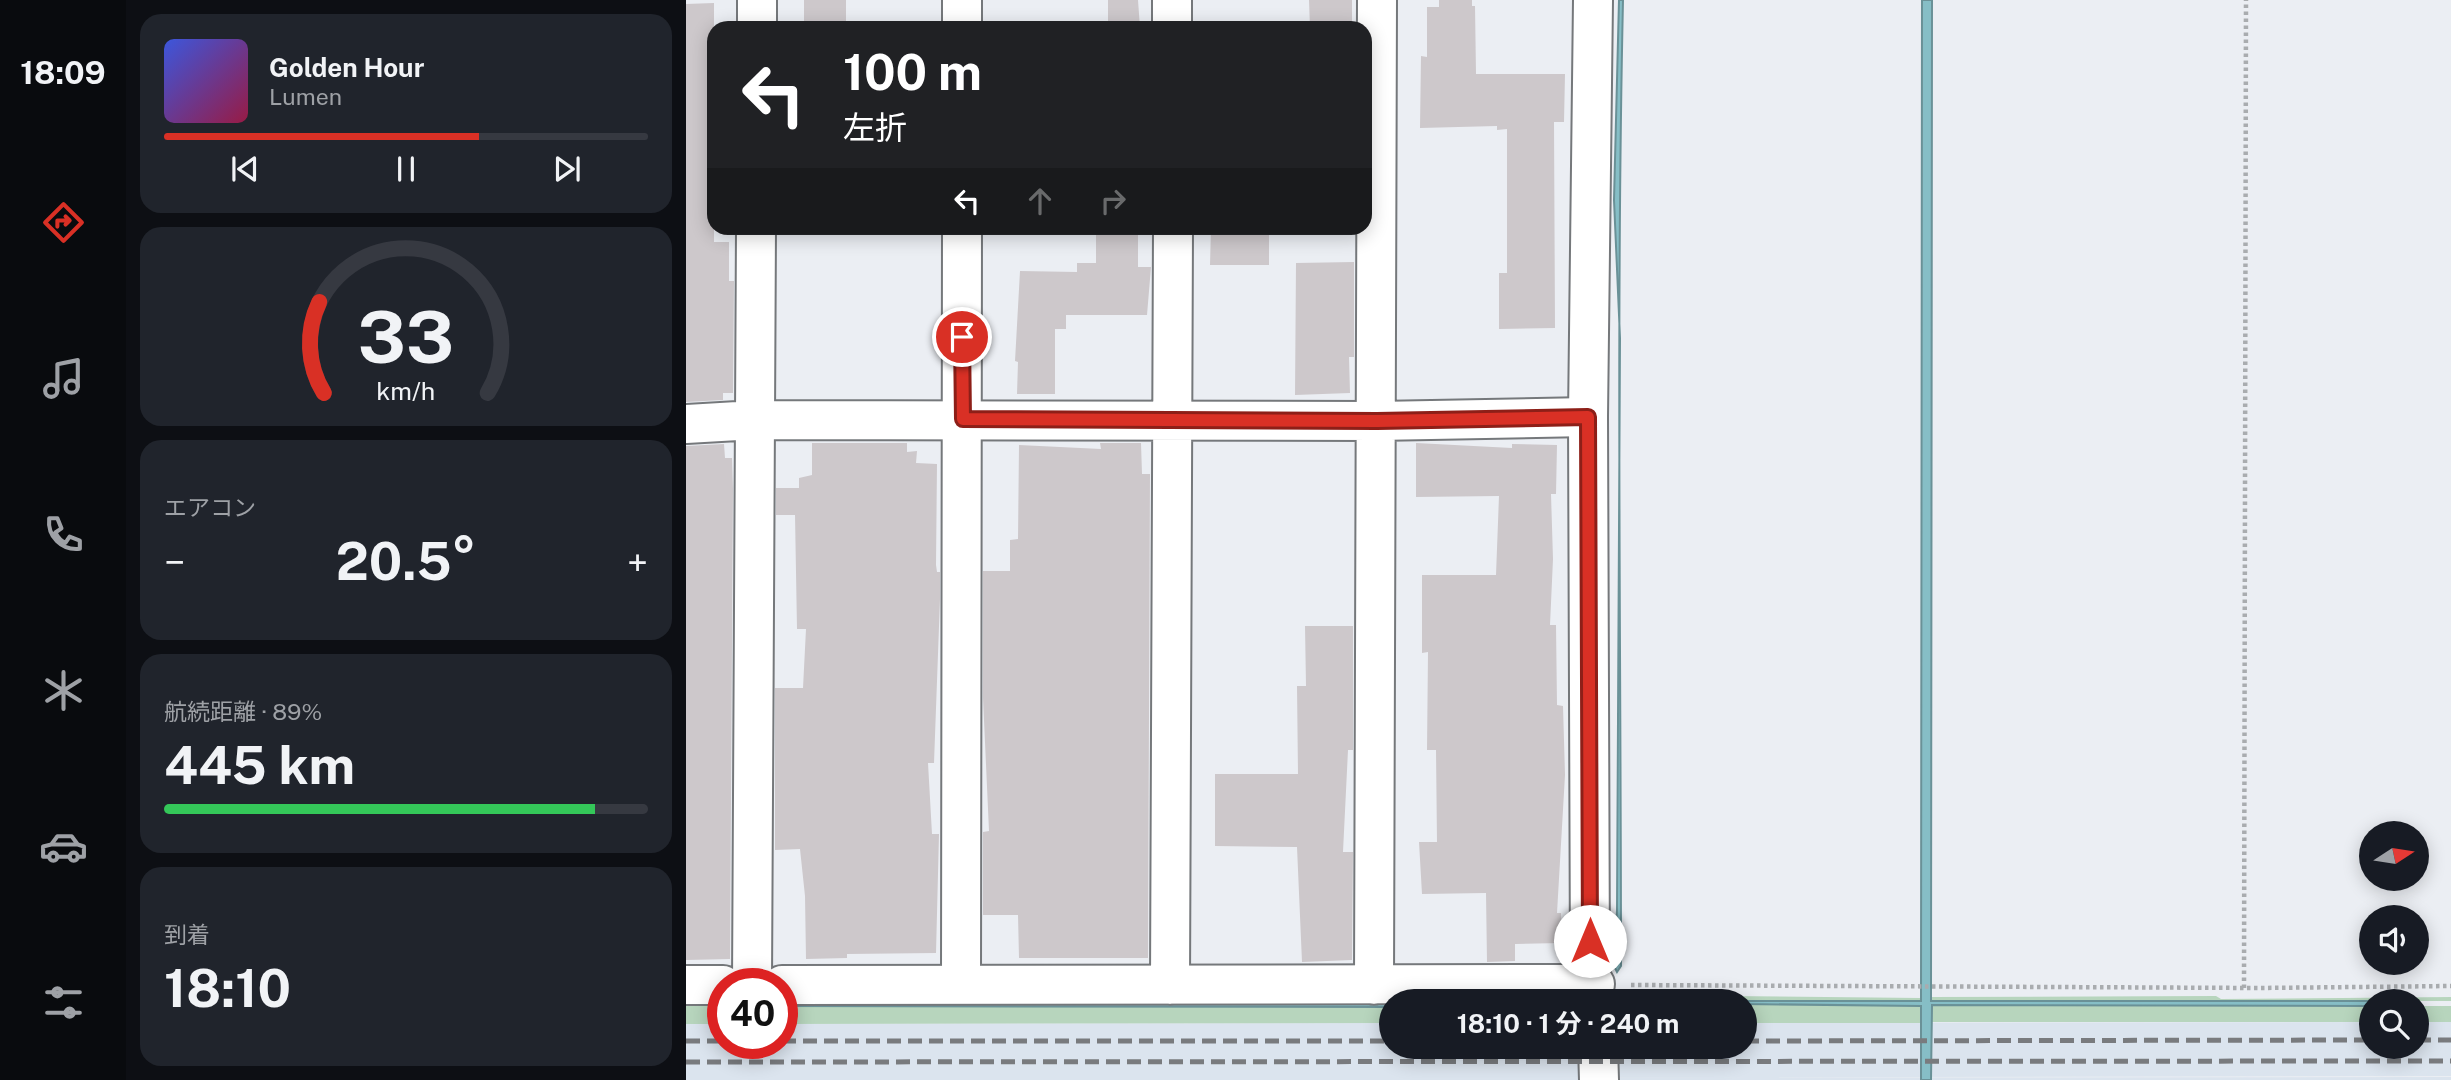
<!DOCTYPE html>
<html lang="ja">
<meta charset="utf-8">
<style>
:root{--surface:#171b24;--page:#20242c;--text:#f1f3f6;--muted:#9ea1a6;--line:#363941;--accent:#d93025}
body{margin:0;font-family:"Public Sans","Noto Sans JP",sans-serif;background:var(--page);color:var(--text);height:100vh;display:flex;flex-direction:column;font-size:26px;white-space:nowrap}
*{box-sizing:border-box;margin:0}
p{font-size:23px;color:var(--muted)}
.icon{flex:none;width:38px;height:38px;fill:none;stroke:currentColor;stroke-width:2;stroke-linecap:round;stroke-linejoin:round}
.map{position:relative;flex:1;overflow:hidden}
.details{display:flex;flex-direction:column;gap:14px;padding:14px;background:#0d0f14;width:560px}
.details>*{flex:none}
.guide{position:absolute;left:21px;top:21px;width:665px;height:214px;border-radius:21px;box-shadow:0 4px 18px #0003;background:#202124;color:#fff;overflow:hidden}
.needle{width:46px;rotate:78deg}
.tools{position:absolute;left:1673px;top:821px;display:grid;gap:14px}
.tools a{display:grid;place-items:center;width:70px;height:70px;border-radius:50%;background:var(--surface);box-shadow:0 4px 18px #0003;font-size:35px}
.speed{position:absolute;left:21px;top:968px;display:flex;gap:14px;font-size:35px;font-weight:700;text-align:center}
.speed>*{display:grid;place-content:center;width:91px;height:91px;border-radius:50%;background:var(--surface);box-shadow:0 4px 18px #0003;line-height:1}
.speed .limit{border:10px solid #d22;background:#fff;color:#111}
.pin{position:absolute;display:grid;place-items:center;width:60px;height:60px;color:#fff;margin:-30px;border:4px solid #fff;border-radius:50%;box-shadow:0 2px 7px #0007}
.me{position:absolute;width:77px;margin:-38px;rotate:0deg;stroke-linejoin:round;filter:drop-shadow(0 0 5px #0008)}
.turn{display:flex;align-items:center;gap:24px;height:147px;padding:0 21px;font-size:32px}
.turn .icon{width:91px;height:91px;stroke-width:2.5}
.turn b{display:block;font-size:49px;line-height:60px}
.lanes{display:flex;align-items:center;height:66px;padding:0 21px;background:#0003;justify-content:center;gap:35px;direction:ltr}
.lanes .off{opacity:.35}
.big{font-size:52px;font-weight:700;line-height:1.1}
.details .widget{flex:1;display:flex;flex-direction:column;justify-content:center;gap:10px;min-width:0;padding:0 24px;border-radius:21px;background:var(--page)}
.details .dial{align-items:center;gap:0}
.dial svg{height:182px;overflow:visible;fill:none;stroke:var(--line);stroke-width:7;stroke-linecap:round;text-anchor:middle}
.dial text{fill:var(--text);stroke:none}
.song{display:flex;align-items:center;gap:21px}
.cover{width:84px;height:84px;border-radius:10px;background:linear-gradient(135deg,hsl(230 70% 55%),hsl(340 70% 35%))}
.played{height:7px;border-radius:4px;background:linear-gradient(90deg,var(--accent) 65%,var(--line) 65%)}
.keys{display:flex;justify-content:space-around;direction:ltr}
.heat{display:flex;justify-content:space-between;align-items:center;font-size:38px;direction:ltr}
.charge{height:10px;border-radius:5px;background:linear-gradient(90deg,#34c759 89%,var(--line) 0)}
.trip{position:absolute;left:693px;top:989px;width:378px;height:70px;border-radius:35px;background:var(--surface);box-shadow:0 4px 18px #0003;font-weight:700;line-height:70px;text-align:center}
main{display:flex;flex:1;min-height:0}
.dock{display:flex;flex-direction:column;width:126px;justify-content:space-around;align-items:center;background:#090b0e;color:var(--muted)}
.dock .icon{width:49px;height:49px}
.dock .active{color:var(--accent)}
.dock b{font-size:32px;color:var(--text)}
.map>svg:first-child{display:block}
</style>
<main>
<nav class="dock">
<b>18:09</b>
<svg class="icon active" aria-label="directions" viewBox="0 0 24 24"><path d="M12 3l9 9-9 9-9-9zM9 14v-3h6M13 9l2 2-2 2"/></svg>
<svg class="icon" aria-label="music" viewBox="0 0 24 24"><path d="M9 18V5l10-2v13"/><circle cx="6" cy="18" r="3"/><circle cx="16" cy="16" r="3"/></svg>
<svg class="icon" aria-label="phone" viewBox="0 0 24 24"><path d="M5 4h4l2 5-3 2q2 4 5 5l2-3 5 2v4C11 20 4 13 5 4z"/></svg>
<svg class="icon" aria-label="climate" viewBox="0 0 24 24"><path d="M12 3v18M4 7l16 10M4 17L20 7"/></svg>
<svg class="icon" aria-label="car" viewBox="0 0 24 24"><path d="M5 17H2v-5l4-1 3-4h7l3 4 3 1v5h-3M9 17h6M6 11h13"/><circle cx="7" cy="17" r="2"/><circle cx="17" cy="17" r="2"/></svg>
<svg class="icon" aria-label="filters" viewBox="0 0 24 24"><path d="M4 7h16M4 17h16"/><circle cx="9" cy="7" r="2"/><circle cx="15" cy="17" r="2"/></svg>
</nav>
<section class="details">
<div class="widget">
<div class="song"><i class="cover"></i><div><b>Golden Hour</b><p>Lumen</p></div></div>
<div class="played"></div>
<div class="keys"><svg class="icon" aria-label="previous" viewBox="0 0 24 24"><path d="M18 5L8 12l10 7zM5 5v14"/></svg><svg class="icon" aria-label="pause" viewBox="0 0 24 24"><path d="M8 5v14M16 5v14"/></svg><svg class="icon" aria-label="next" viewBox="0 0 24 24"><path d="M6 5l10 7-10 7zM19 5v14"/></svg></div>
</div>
<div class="widget dial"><svg viewBox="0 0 100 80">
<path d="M14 69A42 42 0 1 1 86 69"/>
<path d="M14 69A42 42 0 0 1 12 29" stroke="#d93025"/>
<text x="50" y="56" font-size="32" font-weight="700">33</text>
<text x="50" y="72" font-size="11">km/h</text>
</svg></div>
<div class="widget"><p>エアコン</p>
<div class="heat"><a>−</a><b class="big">20.5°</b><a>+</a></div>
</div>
<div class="widget"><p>航続距離 · 89%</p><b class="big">445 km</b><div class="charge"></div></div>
<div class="widget"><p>到着</p><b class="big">18:10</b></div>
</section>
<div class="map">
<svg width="1765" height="1080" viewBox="0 0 1765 1080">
<rect width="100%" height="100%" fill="#ebeef3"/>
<!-- built -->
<path fill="#dbe4ee" d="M 1685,1022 L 1685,1046 L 1731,1046 L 1731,1022 L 1765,1022 L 1765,1076 L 677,1078 L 1765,1077 L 1765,1080 L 0,1080 L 0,1024 L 37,1024 L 37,1043 L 96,1043 L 96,1024 L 705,1023 L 705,1046 L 1059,1046 L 1059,1023 Z"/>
<!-- green -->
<path fill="#b7d5bd" d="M 935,995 L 1235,998 L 1235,1001 L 930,1001 Z
M 1530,996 L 1535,999 L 1765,997 L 1765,1001 L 1245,1001 L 1245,997 Z
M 0,1001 L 37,1001 L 37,1024 L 0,1024 Z
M 96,1001 L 705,1001 L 705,1023 L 96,1024 Z
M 1059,1004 L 1235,1006 L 1235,1023 L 1059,1023 Z
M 1245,1005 L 1685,1006 L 1685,1022 L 1245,1022 Z
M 1731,1006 L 1765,1006 L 1765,1022 L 1731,1022 Z"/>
<!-- water -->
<path fill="#86bec6" stroke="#6a9197" stroke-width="2" d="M 933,0 L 937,0 C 930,322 935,644 935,966 L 931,972 L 928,966 L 931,910 L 934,338 L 928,200 Z
M 1236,0 L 1246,0 L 1245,1001 L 1685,1001 L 1685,1006 L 1246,1005 L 1245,1080 L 1235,1080 L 1235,1006 L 1059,1004 L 1059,1001 L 1051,1001 L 1235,1001 Z
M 705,1002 L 705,1007 L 96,1006 L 96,1003 Z"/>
<!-- building -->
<path fill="#cdc8cb" d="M 118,0 L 160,0 L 160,28 L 118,28 Z
M 422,0 L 452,0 L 454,28 L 422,28 Z
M 623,0 L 666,0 L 666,28 L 624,28 Z
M 753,0 L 786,0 L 786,6 L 789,6 L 790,74 L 879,74 L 878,122 L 868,122 L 869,328 L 813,329 L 813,273 L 821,273 L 821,129 L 811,130 L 811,126 L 734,128 L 735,56 L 741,57 L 741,7 L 753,7 Z
M 28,3 L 28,242 L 43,242 L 43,281 L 48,281 L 47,393 L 37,393 L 37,400 L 0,402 L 0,4 Z
M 410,228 L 452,228 L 452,267 L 465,267 L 461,315 L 380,315 L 380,329 L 369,329 L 369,394 L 331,394 L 332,362 L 329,361 L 334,271 L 391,272 L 391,263 L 410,263 Z
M 525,228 L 583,228 L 583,265 L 524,265 Z
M 668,262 L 668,357 L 663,357 L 664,393 L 609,395 L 610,263 Z
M 126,443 L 221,443 L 221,452 L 231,451 L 230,463 L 251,464 L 250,565 L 251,572 L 254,572 L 254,599 L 248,763 L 242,763 L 246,834 L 253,834 L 250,953 L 161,954 L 161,958 L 120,959 L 119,896 L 114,849 L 89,850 L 89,688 L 117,688 L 120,629 L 111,629 L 109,515 L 90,515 L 90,488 L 113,488 L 113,478 L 126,475 Z
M 414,443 L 455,443 L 456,474 L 464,474 L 462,958 L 333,958 L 332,915 L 297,915 L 297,832 L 303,831 L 297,698 L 297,571 L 324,571 L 324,540 L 332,539 L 333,445 L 415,449 Z
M 730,443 L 826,448 L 826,444 L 871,445 L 870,494 L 865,494 L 867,559 L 864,625 L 870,625 L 871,705 L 877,706 L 879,775 L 871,913 L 875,913 L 876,943 L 829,944 L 829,961 L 801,962 L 800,893 L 736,894 L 733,842 L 751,842 L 750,750 L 741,750 L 742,652 L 736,653 L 736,575 L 810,575 L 813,496 L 730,497 Z
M 38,444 L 39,458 L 46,458 L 47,489 L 44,959 L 0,960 L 0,446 Z
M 619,626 L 667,626 L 667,750 L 662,750 L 657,852 L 667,852 L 666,960 L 616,962 L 611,847 L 529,846 L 529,774 L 612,774 L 611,686 L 620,686 Z"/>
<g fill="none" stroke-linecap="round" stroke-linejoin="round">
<!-- minor casing -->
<g stroke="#75787b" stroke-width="42">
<path id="minor" d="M 486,0 L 486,28
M 71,28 L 71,0
M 0,424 L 69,420 L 691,421 L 902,417
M 66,984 L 70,228
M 0,985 L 37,985
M 96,985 L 909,984
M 484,985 L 487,228
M 688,985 L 691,0"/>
</g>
<!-- tertiary casing -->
<g stroke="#75787b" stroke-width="42">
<path id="tertiary" d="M 276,0 L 276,28
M 907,0 L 902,417 L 904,969 L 910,1001
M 275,983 L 276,228
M 912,1046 L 913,1080"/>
</g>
<!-- path -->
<path stroke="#a9acaf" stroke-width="4.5" stroke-dasharray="3.5 3.5" stroke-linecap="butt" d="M 945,985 L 1573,988 L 1765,986
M 1558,988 L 1560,0"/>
<!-- minor -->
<use href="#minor" stroke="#fff" stroke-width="38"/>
<!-- tertiary -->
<use href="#tertiary" stroke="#fff" stroke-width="38"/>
<!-- rail -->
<path stroke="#797b7e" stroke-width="5" stroke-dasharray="14 7" stroke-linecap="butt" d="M 1731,1040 L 1765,1040
M 0,1041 L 37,1041
M 96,1041 L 705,1041
M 1059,1041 L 1685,1040
M 0,1062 L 1765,1061"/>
</g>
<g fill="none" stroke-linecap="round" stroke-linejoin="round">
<!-- route casing -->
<g stroke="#8d1f18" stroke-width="18">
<path id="route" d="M 276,337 L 277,419 L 691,421 L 902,417 L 904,941"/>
</g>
<!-- route -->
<use href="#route" stroke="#d93025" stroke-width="12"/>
</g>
</svg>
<div class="tools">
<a><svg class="needle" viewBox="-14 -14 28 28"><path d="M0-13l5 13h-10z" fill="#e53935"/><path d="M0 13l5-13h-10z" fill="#9ea1a6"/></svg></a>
<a><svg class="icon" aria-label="sound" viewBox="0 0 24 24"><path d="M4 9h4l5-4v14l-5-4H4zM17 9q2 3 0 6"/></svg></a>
<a><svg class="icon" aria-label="search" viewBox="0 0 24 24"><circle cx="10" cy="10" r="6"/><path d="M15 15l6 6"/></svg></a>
</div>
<div class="speed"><div class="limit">40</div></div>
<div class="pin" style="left:276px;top:337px;background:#d93025"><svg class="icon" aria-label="arrive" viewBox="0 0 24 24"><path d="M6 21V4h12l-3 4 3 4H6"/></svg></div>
<svg class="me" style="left:904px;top:941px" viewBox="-20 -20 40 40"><circle r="19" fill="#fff"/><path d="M0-13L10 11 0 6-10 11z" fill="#d93025"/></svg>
<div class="trip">18:10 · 1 分 · 240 m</div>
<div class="guide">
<div class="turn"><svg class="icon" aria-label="left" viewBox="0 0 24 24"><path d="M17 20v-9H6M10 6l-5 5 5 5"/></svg><div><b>100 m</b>左折</div></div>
<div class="lanes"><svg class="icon" aria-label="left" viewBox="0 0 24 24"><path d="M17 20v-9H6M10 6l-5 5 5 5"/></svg><svg class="icon off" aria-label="ahead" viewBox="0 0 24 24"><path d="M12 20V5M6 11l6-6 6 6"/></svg><svg class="icon off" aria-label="right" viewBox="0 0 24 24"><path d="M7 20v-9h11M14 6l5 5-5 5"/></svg></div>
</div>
</div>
</main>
